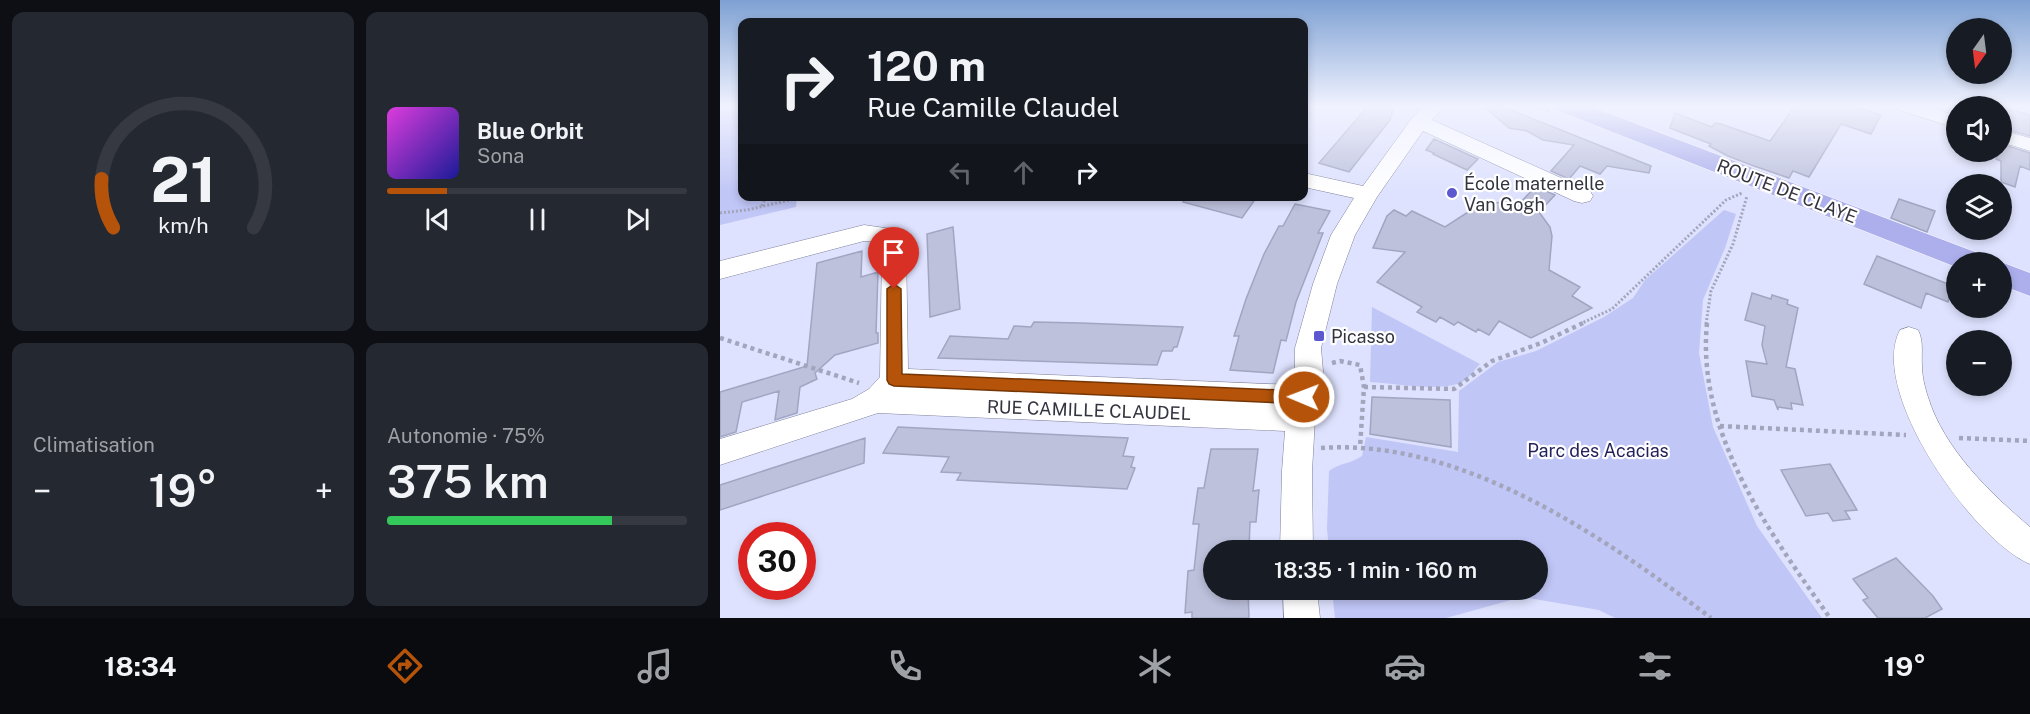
<!DOCTYPE html>
<html lang="fr">
<meta charset="utf-8">
<style>
:root{--surface:#171b24;--page:#242831;--text:#f1f3f6;--muted:#9ea1a6;--line:#363941;--accent:#b45309}
body{margin:0;font-family:"Public Sans",sans-serif;background:var(--page);color:var(--text);height:100vh;display:flex;flex-direction:column;font-size:22px;white-space:nowrap}
*{box-sizing:border-box;margin:0}
p{font-size:20px;color:var(--muted)}
.icon{flex:none;width:33px;height:33px;fill:none;stroke:currentColor;stroke-width:2;stroke-linecap:round;stroke-linejoin:round}
.map{position:relative;flex:1;overflow:hidden}
.details{display:flex;flex-direction:column;gap:12px;padding:12px;background:#0d0f14;width:720px}
.details>*{flex:none}
.top-card{position:absolute;left:18px;top:18px;width:570px;height:183px;border-radius:12px;box-shadow:0 3px 9px #0003;background:#171b24;color:var(--text);overflow:hidden}
.needle{width:39px;rotate:194deg}
.controls{position:absolute;left:1226px;top:18px;display:grid;gap:12px}
.controls a{display:grid;place-items:center;width:66px;height:66px;border-radius:50%;background:var(--surface);box-shadow:0 3px 9px #0003;font-size:30px}
.speed{position:absolute;left:18px;top:522px;display:flex;gap:12px;font-size:30px;font-weight:700;text-align:center}
.speed>*{display:grid;place-content:center;width:78px;height:78px;border-radius:50%;background:var(--surface);box-shadow:0 3px 9px #0003;line-height:1}
.speed .limit{border:9px solid #d22;background:#fff;color:#111}
.pin{position:absolute;display:grid;place-items:center;width:51px;height:51px;color:#fff;margin:-62px -26px;border-radius:50% 50% 50% 0;rotate:-45deg;box-shadow:0 0 6px #0007}
.pin .icon{rotate:45deg}
.me{position:absolute;width:66px;margin:-33px;rotate:271deg;stroke-linejoin:round;filter:drop-shadow(0 0 4px #0008)}
.turn{display:flex;align-items:center;gap:21px;height:126px;padding:0 30px;font-size:27px}
.turn .icon{width:78px;height:78px;stroke-width:2.5}
.turn b{display:block;font-size:42px;line-height:51px}
.lanes{display:flex;align-items:center;height:57px;padding:0 30px;background:#0003;justify-content:center;gap:30px;direction:ltr}
.lanes .off{opacity:.35}
.big{font-size:45px;font-weight:600;line-height:1.1}
.details .card{flex:1;display:flex;flex-direction:column;justify-content:center;gap:9px;min-width:0;padding:0 21px;border-radius:12px;background:var(--page)}
.details .dial{align-items:center;gap:0}
.dial svg{height:156px;overflow:visible;fill:none;stroke:var(--line);stroke-width:7;stroke-linecap:round;text-anchor:middle}
.dial text{fill:var(--text);stroke:none}
.song{display:flex;align-items:center;gap:18px}
.cover{width:72px;height:72px;border-radius:9px;background:linear-gradient(135deg,hsl(300 70% 55%),hsl(240 70% 35%))}
.played{height:6px;border-radius:3px;background:linear-gradient(90deg,var(--accent) 20%,var(--line) 20%)}
.keys{display:flex;justify-content:space-around;direction:ltr}
.heat{display:flex;justify-content:space-between;align-items:center;font-size:33px;direction:ltr}
.charge{height:9px;border-radius:4px;background:linear-gradient(90deg,#34c759 75%,var(--line) 0)}
.details .tiles{flex:1;display:grid;gap:12px;grid-template-columns:repeat(2,1fr)}
.trip{position:absolute;left:483px;top:540px;width:345px;height:60px;border-radius:30px;background:var(--surface);box-shadow:0 3px 9px #0003;font-weight:600;line-height:60px;text-align:center}
.tab-bar{display:flex;height:96px;justify-content:space-around;align-items:center;background:#090b0e;color:var(--muted)}
.tab-bar .icon{width:42px;height:42px}
.tab-bar .on{color:var(--accent)}
.tab-bar b{font-size:27px;color:var(--text)}
main{display:flex;flex:1;min-height:0}
.map>svg:first-child{display:block}
</style>
<main>
<section class="details">
<div class="tiles">
<div class="card dial"><svg viewBox="0 0 100 80">
<path d="M14 69A42 42 0 1 1 86 69"/>
<path d="M14 69A42 42 0 0 1 8 44" stroke="#b45309"/>
<text x="50" y="56" font-size="32" font-weight="700">21</text>
<text x="50" y="72" font-size="11">km/h</text>
</svg></div>
<div class="card">
<div class="song"><i class="cover"></i><div><b>Blue Orbit</b><p>Sona</p></div></div>
<div class="played"></div>
<div class="keys"><svg class="icon" aria-label="previous" viewBox="0 0 24 24"><path d="M18 5L8 12l10 7zM5 5v14"/></svg><svg class="icon" aria-label="pause" viewBox="0 0 24 24"><path d="M8 5v14M16 5v14"/></svg><svg class="icon" aria-label="next" viewBox="0 0 24 24"><path d="M6 5l10 7-10 7zM19 5v14"/></svg></div>
</div>
<div class="card"><p>Climatisation</p>
<div class="heat"><a>−</a><b class="big">19°</b><a>+</a></div>
</div>
<div class="card"><p>Autonomie · 75%</p><b class="big">375 km</b><div class="charge"></div></div>
</div>
</section>
<div class="map">
<svg width="1310" height="618" viewBox="0 0 1310 618">
<rect width="100%" height="100%" fill="#dee2fe"/>
<!-- green -->
<path fill="#c0c6f6" d="M 0,106 L 22,106 L 22,196 L 77,197 L 76,207 L 0,225 Z
M 1004,210 L 1016,214 L 1005,248 L 983,300 L 979,353 L 993,427 L 1037,526 L 1102,618 L 895,618 L 879,610 L 802,597 L 726,618 L 615,618 L 612,590 L 818,590 L 818,550 L 609,550 L 607,529 L 609,471 C 619,463 631,464 642,456 L 646,437 L 738,452 L 739,391 L 778,362 L 816,351 L 884,317 L 913,298 L 925,280 Z
M 652,307 L 760,364 C 755,369 750,377 744,381 C 725,393 673,383 650,382 Z"/>
<!-- building -->
<path fill="#bdc1dc" stroke="#a1a5c0" stroke-width="1.5" d="M 648,106 L 674,106 L 670,120 L 629,172 L 599,163 Z
M 763,106 L 781,106 L 931,166 L 929,173 L 887,166 L 880,174 L 860,166 L 849,179 L 831,171 L 854,145 L 823,140 L 807,131 L 789,128 Z
M 1075,106 L 1135,106 L 1161,115 L 1151,134 L 1121,124 L 1089,177 L 1073,171 L 1069,178 L 1034,166 L 1008,156 L 989,146 L 991,144 L 950,128 L 955,113 L 992,127 L 995,123 L 1001,124 L 1050,141 Z
M 1285,108 L 1310,115 L 1310,136 L 1281,128 Z
M 714,139 L 758,159 L 747,170 L 713,154 L 714,153 L 706,150 Z
M 1281,144 L 1310,153 L 1310,170 L 1300,166 L 1295,187 L 1281,182 L 1281,161 L 1276,159 L 1279,152 L 1281,152 Z
M 816,186 L 835,195 L 819,212 L 830,227 L 832,236 L 829,270 L 860,287 L 852,296 L 872,308 L 811,338 L 779,321 L 769,335 L 758,329 L 756,332 L 738,322 L 734,325 L 720,317 L 716,322 L 697,312 L 702,307 L 657,282 L 685,252 L 653,248 L 667,216 L 674,210 L 686,216 L 692,211 L 725,227 L 756,207 L 766,204 L 783,202 L 799,204 Z
M 464,196 L 518,196 L 534,201 L 522,218 L 463,202 Z
M 1179,199 L 1215,211 L 1207,232 L 1171,218 Z
M 575,204 L 610,211 L 598,233 L 603,233 L 576,302 L 566,341 L 561,340 L 553,373 L 510,370 L 519,336 L 514,336 L 526,299 L 544,254 L 559,226 L 563,226 Z
M 233,227 L 240,309 L 210,317 L 207,234 Z
M 142,251 L 141,277 L 158,272 L 156,333 L 158,333 L 158,343 L 115,355 L 95,373 L 97,379 L 80,387 L 77,413 L 55,420 L 59,391 L 22,402 L 16,432 L 0,437 L 0,392 L 87,366 L 97,263 Z
M 1157,256 L 1233,286 L 1228,302 L 1206,293 L 1201,308 L 1144,284 Z
M 1032,293 L 1051,299 L 1052,295 L 1068,300 L 1067,304 L 1078,308 L 1066,367 L 1075,369 L 1083,405 L 1071,403 L 1072,409 L 1058,407 L 1058,410 L 1054,400 L 1032,396 L 1026,361 L 1047,364 L 1042,345 L 1045,326 L 1025,320 Z
M 314,322 L 361,323 L 463,327 L 457,347 L 454,347 L 452,351 L 442,351 L 437,365 L 218,358 L 230,336 L 288,339 L 294,326 L 311,327 Z
M 652,397 L 730,400 L 731,447 L 650,434 Z
M 178,427 L 408,438 L 403,456 L 414,457 L 411,467 L 415,468 L 407,489 L 237,480 L 241,473 L 221,472 L 229,457 L 163,453 Z
M 145,438 L 144,463 L 0,510 L 0,485 Z
M 491,449 L 538,449 L 533,491 L 539,490 L 536,522 L 530,522 L 529,550 L 494,550 L 494,590 L 528,590 L 529,618 L 472,618 L 472,612 L 465,613 L 468,571 L 474,570 L 479,524 L 473,524 L 478,488 L 484,488 Z
M 1110,464 L 1137,510 L 1125,511 L 1130,519 L 1113,521 L 1108,513 L 1086,516 L 1061,470 Z
M 1176,558 L 1213,596 L 1222,609 L 1205,618 L 1158,618 L 1143,600 L 1148,598 L 1133,579 Z"/>
<g fill="none" stroke-linecap="round" stroke-linejoin="round">
<!-- minor casing -->
<g stroke="#7d8099" stroke-width="1">
<path id="minor" d="M 704,106 L 724,106 L 712,120 L 870,191 L 873,196 L 870,201 L 862,203 L 854,201 L 703,131 L 657,197 L 635,235 L 617,284 L 601,348 L 603,371 L 595,419 L 592,471 L 593,550 L 560,550 L 562,471 L 565,431 L 158,413 L 0,465 L 0,439 L 132,399 L 149,389 L 160,377 L 162,247 L 158,242 L 144,241 L 0,279 L 0,261 L 144,225 L 172,229 L 186,244 L 188,369 L 573,385 L 575,371 L 575,348 L 593,284 L 611,235 L 634,198 L 584,187 L 584,173 L 643,186 L 692,118 Z
M 1177,106 L 1207,106 L 1236,116 L 1236,128 L 1179,110 Z
M 1281,130 L 1310,138 L 1310,151 L 1281,142 Z
M 1189,327 L 1198,330 C 1204,341 1201,353 1202,366 C 1202,376 1205,388 1208,397 C 1224,449 1270,493 1310,527 L 1310,564 C 1254,541 1147,391 1180,330 Z
M 563,590 L 597,590 L 600,618 L 564,618 Z"/>
</g>
<!-- major casing -->
<g stroke="#fff" stroke-width="1">
<path id="major" d="M 835,106 L 869,106 L 1263,255 L 1268,262 L 1236,262 L 1236,267 L 839,111 Z
M 1280,262 L 1281,262 L 1310,273 L 1310,296 L 1281,285 Z"/>
</g>
<!-- path-far1 -->
<path stroke="#a2a5bb" stroke-width="3" stroke-dasharray="2 2" stroke-linecap="butt" d="M 815,106 L 828,111
M 42,206 L 46,196
M 0,213 L 27,210 L 86,196
M 860,324 L 892,309 L 1006,200 L 1022,193
M 986,324 L 991,291 L 1013,244 L 1027,196"/>
<!-- path -->
<path stroke="#a2a5bb" stroke-width="4.5" stroke-dasharray="4 4" stroke-linecap="butt" d="M 987,323 C 976,433 1050,533 1110,618
M 0,338 L 139,383
M 612,363 L 620,361 L 640,365 L 644,387 L 640,447
M 644,387 L 734,389 L 772,361 L 821,343 L 863,323
M 1000,426 L 1186,435
M 1239,438 L 1310,441
M 601,448 C 742,438 884,537 991,618"/>
<!-- minor -->
<use href="#minor" fill="#fff" fill-rule="evenodd"/>
<!-- major -->
<use href="#major" fill="#adafed" fill-rule="evenodd"/>
</g>
<!-- sky -->
<linearGradient id="sky" x2="0" y2="1"><stop stop-color="#7ea1d3"/><stop offset="0.55" stop-color="#f0f2ff"/><stop offset="1" stop-color="#f0f2ff" stop-opacity="0"/></linearGradient>
<rect width="1310" height="193" fill="url(#sky)"/>
<!-- route -->
<path fill="#b45309" stroke="#753606" stroke-width="1.5" d="M 174,284 L 181,289 L 182,374 L 584,391 L 589,393 L 592,397 L 589,402 L 584,404 L 174,386 L 169,384 L 167,380 L 167,289 Z"/>
<!-- markers -->
<g fill="#5b57cf" stroke="#fff" stroke-width="2">
<circle cx="732" cy="193" r="6"/>
<rect x="593" y="330" width="12" height="12" rx="3"/>
</g>
<g text-anchor="middle" dominant-baseline="central" stroke-width="4.5" stroke-linejoin="round" paint-order="stroke">
<!-- poi labels -->
<g font-size="18" fill="#33343f" stroke="#fff" text-anchor="start">
<text x="744" y="183">École maternelle<tspan x="744" dy="21">Van Gogh</tspan></text>
<text x="611" y="336">Picasso</text>
</g>
<!-- street labels -->
<g font-size="18" fill="#33343f" stroke="#fff">
<text transform="translate(1067 191) rotate(21)">ROUTE DE CLAYE</text>
<text transform="translate(369 410) rotate(2)">RUE CAMILLE CLAUDEL</text>
</g>
<!-- park labels -->
<g font-size="18" fill="#24225b" stroke="#fff">
<text x="878" y="450">Parc des Acacias</text>
</g>
</g>
</svg>
<div class="controls">
<a><svg class="needle" viewBox="-14 -14 28 28"><path d="M0-13l5 13h-10z" fill="#e53935"/><path d="M0 13l5-13h-10z" fill="#9ea1a6"/></svg></a>
<a><svg class="icon" aria-label="sound" viewBox="0 0 24 24"><path d="M4 9h4l5-4v14l-5-4H4zM17 9q2 3 0 6"/></svg></a>
<a><svg class="icon" aria-label="layers" viewBox="0 0 24 24"><path d="M12 4l9 5-9 5-9-5zM3 14l9 5 9-5"/></svg></a>
<a>+</a>
<a>−</a>
</div>
<div class="speed"><div class="limit">30</div></div>
<div class="pin" style="left:174px;top:289px;background:#d93025"><svg class="icon" aria-label="arrive" viewBox="0 0 24 24"><path d="M6 21V4h12l-3 4 3 4H6"/></svg></div>
<svg class="me" style="left:584px;top:397px" viewBox="-20 -20 40 40"><circle r="17" fill="#b45309" stroke="#fff" stroke-width="3"/><path d="M0-11L8 9 0 5-8 9z" fill="#fff"/></svg>
<div class="trip">18:35 · 1 min · 160 m</div>
<div class="top-card">
<div class="turn"><svg class="icon" aria-label="right" viewBox="0 0 24 24"><path d="M7 20v-9h11M14 6l5 5-5 5"/></svg><div><b>120 m</b>Rue Camille Claudel</div></div>
<div class="lanes"><svg class="icon off" aria-label="left" viewBox="0 0 24 24"><path d="M17 20v-9H6M10 6l-5 5 5 5"/></svg><svg class="icon off" aria-label="ahead" viewBox="0 0 24 24"><path d="M12 20V5M6 11l6-6 6 6"/></svg><svg class="icon" aria-label="right" viewBox="0 0 24 24"><path d="M7 20v-9h11M14 6l5 5-5 5"/></svg></div>
</div>
</div>
</main>
<nav class="tab-bar">
<b>18:34</b>
<svg class="icon on" aria-label="directions" viewBox="0 0 24 24"><path d="M12 3l9 9-9 9-9-9zM9 14v-3h6M13 9l2 2-2 2"/></svg>
<svg class="icon" aria-label="music" viewBox="0 0 24 24"><path d="M9 18V5l10-2v13"/><circle cx="6" cy="18" r="3"/><circle cx="16" cy="16" r="3"/></svg>
<svg class="icon" aria-label="phone" viewBox="0 0 24 24"><path d="M5 4h4l2 5-3 2q2 4 5 5l2-3 5 2v4C11 20 4 13 5 4z"/></svg>
<svg class="icon" aria-label="climate" viewBox="0 0 24 24"><path d="M12 3v18M4 7l16 10M4 17L20 7"/></svg>
<svg class="icon" aria-label="car" viewBox="0 0 24 24"><path d="M5 17H2v-5l4-1 3-4h7l3 4 3 1v5h-3M9 17h6M6 11h13"/><circle cx="7" cy="17" r="2"/><circle cx="17" cy="17" r="2"/></svg>
<svg class="icon" aria-label="filters" viewBox="0 0 24 24"><path d="M4 7h16M4 17h16"/><circle cx="9" cy="7" r="2"/><circle cx="15" cy="17" r="2"/></svg>
<b>19°</b>
</nav>
